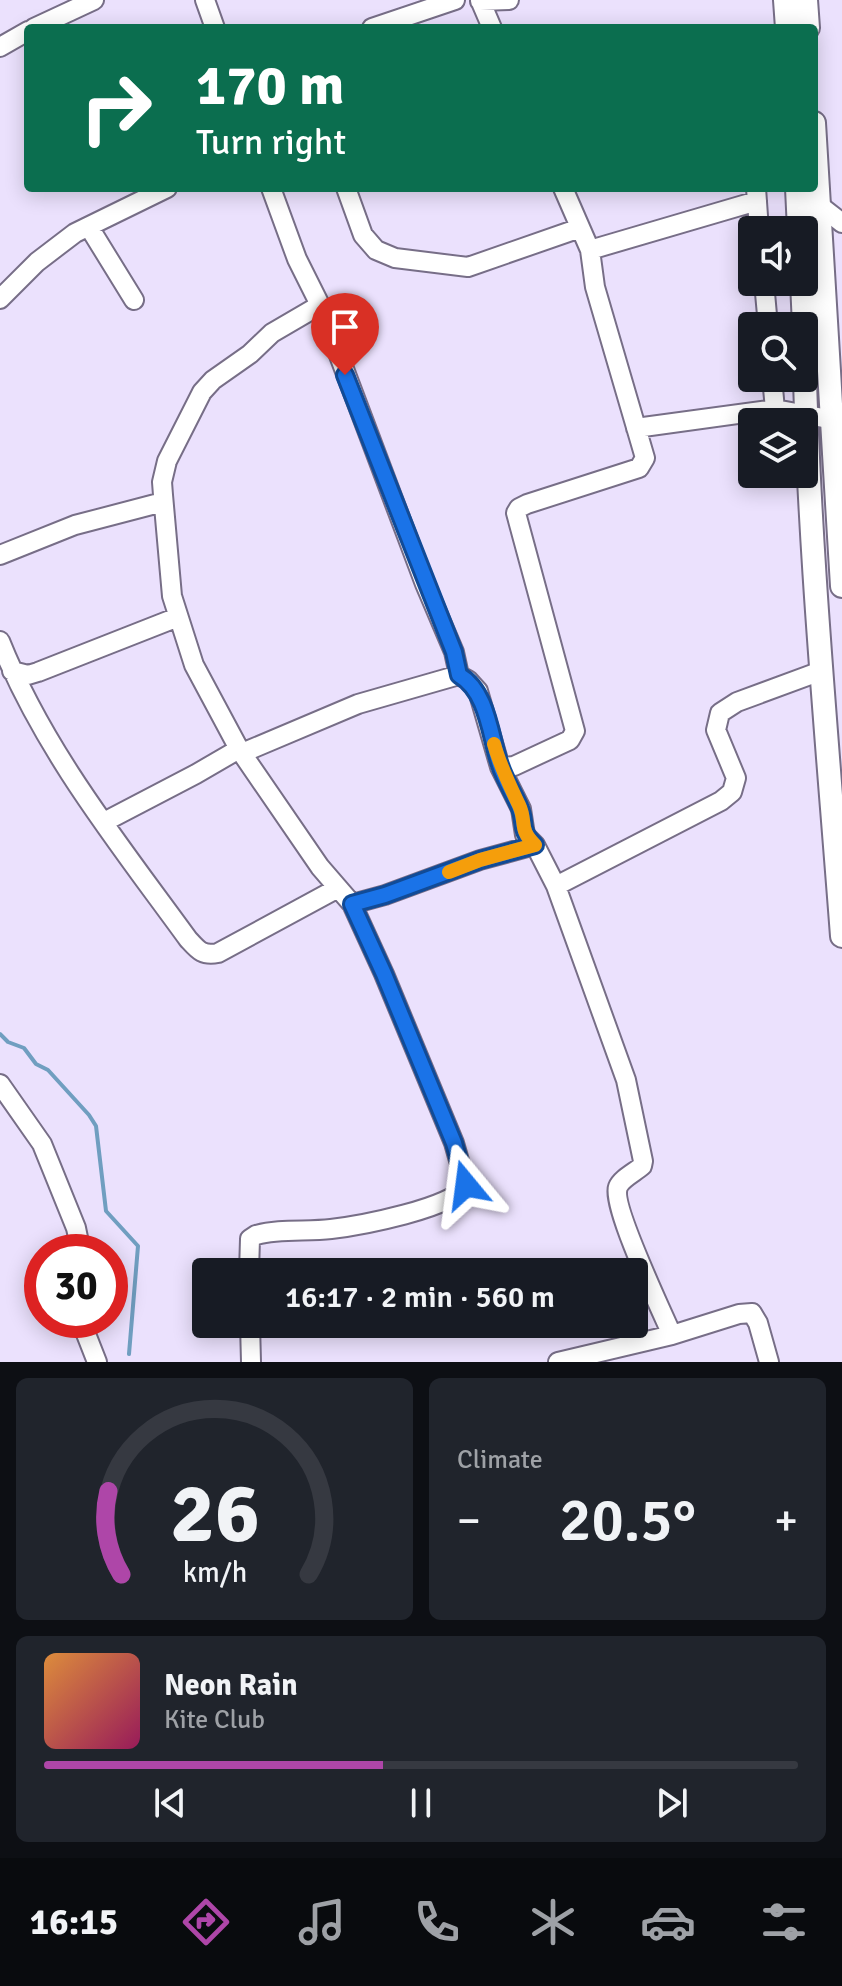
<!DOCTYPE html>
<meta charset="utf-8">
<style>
:root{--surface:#171b24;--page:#20242c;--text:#f1f3f6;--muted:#9ea1a6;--line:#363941;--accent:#ae46a8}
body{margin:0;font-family:Signika,sans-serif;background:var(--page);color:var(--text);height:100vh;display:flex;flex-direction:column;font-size:30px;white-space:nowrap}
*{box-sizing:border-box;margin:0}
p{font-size:26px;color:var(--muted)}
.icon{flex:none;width:44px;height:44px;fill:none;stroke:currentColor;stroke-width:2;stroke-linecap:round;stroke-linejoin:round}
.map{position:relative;height:1362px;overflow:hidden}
.sheet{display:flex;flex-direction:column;gap:16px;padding:16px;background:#0d0f14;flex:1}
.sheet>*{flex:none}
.guide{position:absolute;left:24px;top:24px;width:794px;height:168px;border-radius:8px;box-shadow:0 4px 20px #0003;background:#0b6e4f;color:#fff;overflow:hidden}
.fabs{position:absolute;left:738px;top:216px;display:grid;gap:16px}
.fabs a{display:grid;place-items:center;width:80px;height:80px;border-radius:8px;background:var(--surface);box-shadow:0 4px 20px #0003;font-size:40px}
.speed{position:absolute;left:24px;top:1234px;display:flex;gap:16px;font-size:40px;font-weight:700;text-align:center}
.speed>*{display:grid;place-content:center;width:104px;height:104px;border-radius:50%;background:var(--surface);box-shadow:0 4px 20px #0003;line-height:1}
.speed .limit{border:12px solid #d22;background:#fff;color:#111}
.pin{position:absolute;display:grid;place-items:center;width:68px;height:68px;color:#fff;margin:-82px -34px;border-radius:50% 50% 50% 0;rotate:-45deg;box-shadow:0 0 8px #0007}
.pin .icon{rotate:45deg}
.me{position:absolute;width:88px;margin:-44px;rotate:344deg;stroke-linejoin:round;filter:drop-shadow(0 0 6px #0008)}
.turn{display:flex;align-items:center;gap:28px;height:168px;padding:0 40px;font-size:36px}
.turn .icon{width:104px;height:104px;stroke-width:2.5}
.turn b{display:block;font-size:56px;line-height:68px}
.big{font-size:60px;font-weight:600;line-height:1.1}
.sheet .card{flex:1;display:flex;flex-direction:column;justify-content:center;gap:12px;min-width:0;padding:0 28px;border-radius:12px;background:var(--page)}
.sheet .dial{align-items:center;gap:0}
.dial svg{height:208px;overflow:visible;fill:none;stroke:var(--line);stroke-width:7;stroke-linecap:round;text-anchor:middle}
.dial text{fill:var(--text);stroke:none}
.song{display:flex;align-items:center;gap:24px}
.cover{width:96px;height:96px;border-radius:12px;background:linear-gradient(135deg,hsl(30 70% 55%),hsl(330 70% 35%))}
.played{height:8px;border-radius:4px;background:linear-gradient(90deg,var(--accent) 45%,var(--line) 45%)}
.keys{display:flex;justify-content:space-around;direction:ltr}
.heat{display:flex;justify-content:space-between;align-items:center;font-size:44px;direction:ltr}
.sheet .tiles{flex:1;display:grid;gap:16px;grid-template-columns:1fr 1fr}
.card:last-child{grid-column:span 2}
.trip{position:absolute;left:192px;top:1258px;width:456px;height:80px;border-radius:8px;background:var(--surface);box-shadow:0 4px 20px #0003;font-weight:600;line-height:80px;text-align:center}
.tabs{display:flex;height:128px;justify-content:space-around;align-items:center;background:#090b0e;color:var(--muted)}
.tabs .icon{width:56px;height:56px}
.tabs .on{color:var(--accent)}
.tabs b{font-size:36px;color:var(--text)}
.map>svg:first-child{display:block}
</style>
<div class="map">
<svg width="842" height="1362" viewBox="0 0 842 1362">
<rect width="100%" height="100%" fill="#ebe1fd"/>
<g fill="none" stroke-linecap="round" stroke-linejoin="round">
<!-- stream -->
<path stroke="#709ec0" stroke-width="4" d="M 0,1034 L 8,1042 L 24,1048 L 36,1064 L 48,1070 L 89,1115 L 96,1126 L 106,1211 L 138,1246 L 129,1354"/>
<!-- minor casing -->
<g stroke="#776e87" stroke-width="22">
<path id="minor" d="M 205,0 L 215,28
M 480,0 L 492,28
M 480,1 L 509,0
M 34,28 L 94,0
M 372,28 L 455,0
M 0,47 L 28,31
M 271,188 L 297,259 L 320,305 L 425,584 L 454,652 L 459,675 L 468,680 L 478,691 L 500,767 L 521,809 L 525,835 L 535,845 L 556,886 L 626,1080 L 643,1161 L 642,1166 C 635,1172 621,1179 618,1187 C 611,1205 662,1312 672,1335
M 346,188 L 363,235 L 376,250 L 395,258 L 468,267 L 580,228
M 756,188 L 759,230
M 819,205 L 842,223
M 89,227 L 134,300
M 590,250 L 757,201
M 764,282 L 768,326
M 0,299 L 37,262 L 75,233 L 167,188
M 320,305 L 272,333 L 250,354 L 213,380 L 202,392 L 167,461 L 162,482 L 163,495 L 172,596 L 194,665 L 239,749 L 320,867 L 352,904 L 385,895 L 480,860 L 535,845
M 772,378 L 775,409
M 636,428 L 775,409 L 834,420
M 0,555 L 75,525 L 163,502
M 0,641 C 44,751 119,844 188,939 C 198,950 202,956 218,953 L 338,888
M 12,671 L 28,675 L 38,672 L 178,617
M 242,753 L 358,704 L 459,675
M 500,767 L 514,766 L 570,740 L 575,731 L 516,513 L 519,508 L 527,504 L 639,468 L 645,458 L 595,287 L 590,250 L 563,188
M 104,822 L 196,774 L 239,749
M 556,886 L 721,801 L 732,792 L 736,778 L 716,730 L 720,713 L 737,702 L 821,671
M 0,1084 L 42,1144 L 76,1228 L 81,1252
M 249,1272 L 250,1239 L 256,1235 C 280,1228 307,1232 331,1229 C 357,1226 456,1208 466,1185 L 454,1143 L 384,974 L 352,904
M 85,1320 L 86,1334 L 97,1362
M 250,1324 L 251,1362
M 558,1362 L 672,1335 L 739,1314 L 752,1313 L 758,1323 L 769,1362"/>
</g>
<!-- major casing -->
<g stroke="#776e87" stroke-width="26">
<path id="major" d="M 785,0 L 787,28
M 806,0 L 808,28
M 814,123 L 842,586
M 797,188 L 799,230
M 802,282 L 804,326
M 804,340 C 808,539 827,737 842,936"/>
</g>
<!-- minor -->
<use href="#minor" stroke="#fff" stroke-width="18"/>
<!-- major -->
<use href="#major" stroke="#fff" stroke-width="22"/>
</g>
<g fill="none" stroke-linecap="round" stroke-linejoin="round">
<!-- route casing -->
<g stroke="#114b97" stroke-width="20">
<path id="route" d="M 345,375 L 454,652 L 459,675 C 488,692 490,736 500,765 C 505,780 513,792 519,806 C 527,823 518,829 535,845 L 480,860 L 385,895 L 352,904 L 384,974 L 454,1143 L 466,1185"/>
</g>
<!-- route -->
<use href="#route" stroke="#1a73e8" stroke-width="14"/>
<!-- slow -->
<path stroke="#f59e0b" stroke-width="14" d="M 449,872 L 480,860 L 535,845 C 518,829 527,822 519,805 C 509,784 500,766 494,744"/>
</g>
</svg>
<div class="fabs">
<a><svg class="icon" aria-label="sound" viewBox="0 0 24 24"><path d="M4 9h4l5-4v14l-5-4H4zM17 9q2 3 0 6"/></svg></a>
<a><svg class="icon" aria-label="search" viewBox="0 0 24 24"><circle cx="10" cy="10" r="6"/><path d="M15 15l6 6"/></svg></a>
<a><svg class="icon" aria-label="layers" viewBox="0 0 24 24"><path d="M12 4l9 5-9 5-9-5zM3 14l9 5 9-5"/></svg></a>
</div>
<div class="speed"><div class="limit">30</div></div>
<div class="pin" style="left:345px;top:375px;background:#d93025"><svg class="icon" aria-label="arrive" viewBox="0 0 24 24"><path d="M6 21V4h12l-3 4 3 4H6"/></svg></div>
<svg class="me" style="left:466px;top:1185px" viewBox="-20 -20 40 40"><path d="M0-17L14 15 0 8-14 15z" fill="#1a73e8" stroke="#fff" stroke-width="4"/></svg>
<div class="trip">16:17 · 2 min · 560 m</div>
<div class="guide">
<div class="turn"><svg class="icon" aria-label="right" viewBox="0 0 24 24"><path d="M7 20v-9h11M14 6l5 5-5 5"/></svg><div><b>170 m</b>Turn right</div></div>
</div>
</div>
<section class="sheet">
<div class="tiles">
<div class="card dial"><svg viewBox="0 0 100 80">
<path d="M14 69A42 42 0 1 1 86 69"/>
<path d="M14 69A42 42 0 0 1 9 37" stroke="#ae46a8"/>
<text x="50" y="56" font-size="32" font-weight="700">26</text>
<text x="50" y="72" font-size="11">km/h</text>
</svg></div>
<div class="card"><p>Climate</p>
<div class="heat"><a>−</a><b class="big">20.5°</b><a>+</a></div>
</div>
<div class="card">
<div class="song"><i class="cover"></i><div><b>Neon Rain</b><p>Kite Club</p></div></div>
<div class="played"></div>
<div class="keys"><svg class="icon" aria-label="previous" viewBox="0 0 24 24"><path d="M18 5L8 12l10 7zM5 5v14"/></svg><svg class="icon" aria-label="pause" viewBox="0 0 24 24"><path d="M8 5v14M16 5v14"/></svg><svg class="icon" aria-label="next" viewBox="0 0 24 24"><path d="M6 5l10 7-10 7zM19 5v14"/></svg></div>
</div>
</div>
</section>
<nav class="tabs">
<b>16:15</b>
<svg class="icon on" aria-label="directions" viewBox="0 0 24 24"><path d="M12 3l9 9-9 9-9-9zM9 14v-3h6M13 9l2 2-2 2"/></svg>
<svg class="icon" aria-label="music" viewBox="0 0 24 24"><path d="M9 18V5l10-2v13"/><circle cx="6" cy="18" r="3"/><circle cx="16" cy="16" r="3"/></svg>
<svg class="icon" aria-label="phone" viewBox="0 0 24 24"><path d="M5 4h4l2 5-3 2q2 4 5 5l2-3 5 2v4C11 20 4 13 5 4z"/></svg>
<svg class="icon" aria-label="climate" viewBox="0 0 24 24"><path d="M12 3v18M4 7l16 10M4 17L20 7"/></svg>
<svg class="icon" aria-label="car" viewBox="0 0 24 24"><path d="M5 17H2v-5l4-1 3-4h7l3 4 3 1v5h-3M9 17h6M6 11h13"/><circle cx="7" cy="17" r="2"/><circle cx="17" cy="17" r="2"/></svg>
<svg class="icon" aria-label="filters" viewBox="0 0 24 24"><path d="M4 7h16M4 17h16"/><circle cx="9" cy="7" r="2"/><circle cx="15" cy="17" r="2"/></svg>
</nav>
